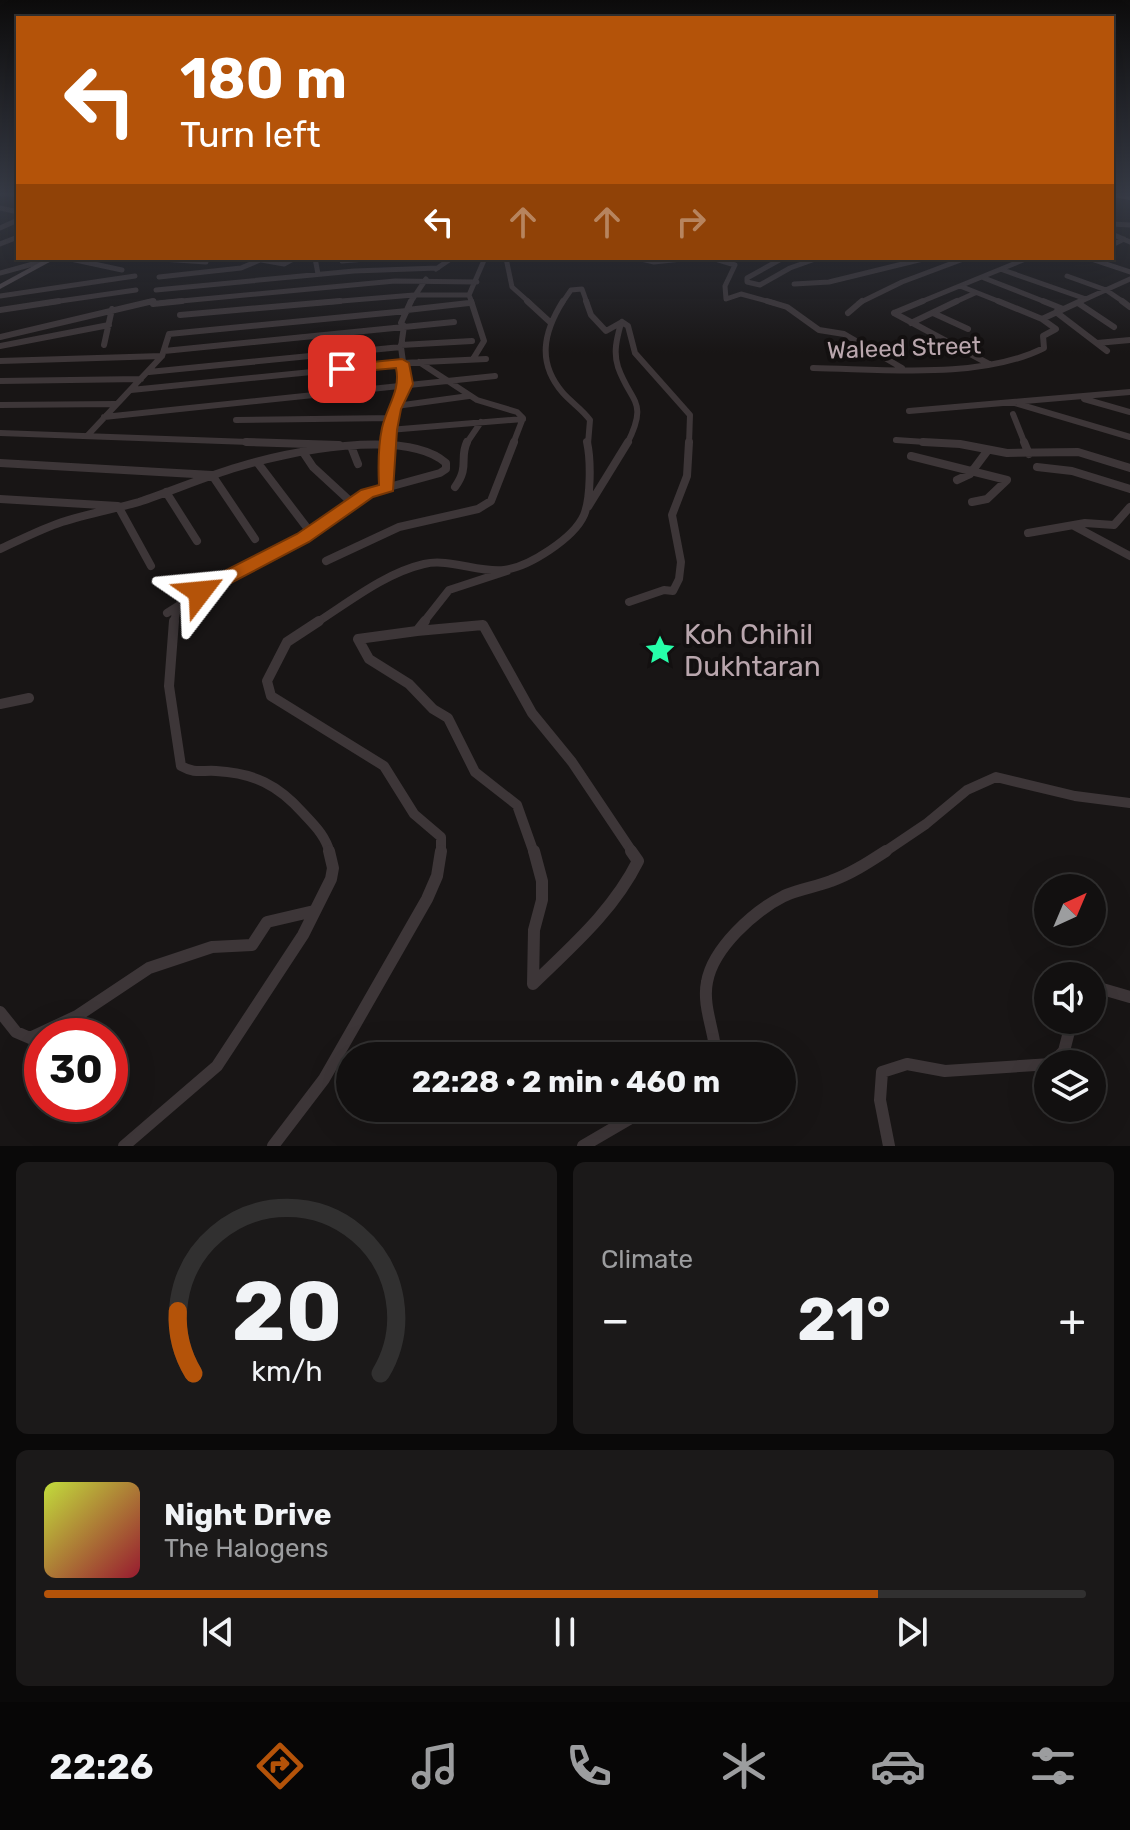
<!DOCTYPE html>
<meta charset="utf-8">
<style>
:root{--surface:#121010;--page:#1b1919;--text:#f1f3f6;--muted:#9c9d9f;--line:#313030;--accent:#b45309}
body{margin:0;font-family:Rubik,sans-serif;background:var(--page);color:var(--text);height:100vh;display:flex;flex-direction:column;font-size:30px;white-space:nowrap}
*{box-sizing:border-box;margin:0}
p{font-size:26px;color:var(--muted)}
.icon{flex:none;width:44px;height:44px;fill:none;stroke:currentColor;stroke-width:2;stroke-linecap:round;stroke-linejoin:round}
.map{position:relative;height:1146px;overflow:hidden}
.details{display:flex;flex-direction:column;gap:16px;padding:16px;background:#0a0909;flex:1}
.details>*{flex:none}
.top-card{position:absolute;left:16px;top:16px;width:1098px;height:244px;border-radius:0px;box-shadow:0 8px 32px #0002,0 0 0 2px var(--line);background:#b45309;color:#fff;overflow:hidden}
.needle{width:52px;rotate:44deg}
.fabs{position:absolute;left:1034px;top:874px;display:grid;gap:16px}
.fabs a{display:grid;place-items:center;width:72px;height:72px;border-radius:50%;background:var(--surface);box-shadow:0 8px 32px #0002,0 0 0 2px var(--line);font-size:40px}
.speed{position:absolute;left:24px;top:1018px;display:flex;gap:16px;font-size:40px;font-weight:700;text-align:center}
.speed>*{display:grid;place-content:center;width:104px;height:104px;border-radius:50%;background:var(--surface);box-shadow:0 8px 32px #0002,0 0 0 2px var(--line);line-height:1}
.speed .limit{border:12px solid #d22;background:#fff;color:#111}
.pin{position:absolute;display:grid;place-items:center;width:68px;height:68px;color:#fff;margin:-34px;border-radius:16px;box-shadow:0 4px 12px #0006}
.me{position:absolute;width:88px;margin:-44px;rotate:61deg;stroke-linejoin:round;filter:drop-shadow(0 0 6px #0008)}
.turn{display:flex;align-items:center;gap:28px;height:168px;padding:0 32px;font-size:36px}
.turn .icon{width:104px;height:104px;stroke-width:2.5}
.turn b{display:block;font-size:56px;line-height:68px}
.lanes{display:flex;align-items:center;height:76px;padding:0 32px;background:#0003;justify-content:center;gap:40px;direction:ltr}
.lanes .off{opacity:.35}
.big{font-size:60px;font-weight:700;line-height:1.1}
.details .card{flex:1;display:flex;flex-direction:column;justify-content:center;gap:12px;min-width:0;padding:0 28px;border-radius:12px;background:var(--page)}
.details .dial{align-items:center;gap:0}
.dial svg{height:208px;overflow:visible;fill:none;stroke:var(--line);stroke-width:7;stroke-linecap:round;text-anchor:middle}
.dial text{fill:var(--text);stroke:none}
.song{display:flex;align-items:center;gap:24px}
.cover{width:96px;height:96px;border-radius:12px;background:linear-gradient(135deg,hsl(70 70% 55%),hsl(350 70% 35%))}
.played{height:8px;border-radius:4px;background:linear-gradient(90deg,var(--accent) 80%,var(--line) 80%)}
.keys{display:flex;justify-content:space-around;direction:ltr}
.heat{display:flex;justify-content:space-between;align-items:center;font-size:44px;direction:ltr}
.details .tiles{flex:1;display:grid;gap:16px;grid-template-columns:1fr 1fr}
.card:last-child{grid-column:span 2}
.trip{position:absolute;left:336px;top:1042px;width:460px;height:80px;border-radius:40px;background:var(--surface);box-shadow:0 8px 32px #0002,0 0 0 2px var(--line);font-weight:700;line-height:80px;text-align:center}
.dock{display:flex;height:128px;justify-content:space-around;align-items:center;background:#070606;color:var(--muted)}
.dock .icon{width:56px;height:56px}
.dock .current{color:var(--accent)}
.dock b{font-size:36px;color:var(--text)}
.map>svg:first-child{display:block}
</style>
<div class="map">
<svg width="1130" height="1146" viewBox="0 0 1130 1146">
<rect width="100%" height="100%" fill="#181515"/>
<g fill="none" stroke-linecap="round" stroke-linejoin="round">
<!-- street-far4 -->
<path stroke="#3d3638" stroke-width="5" d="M 8,193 L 18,195
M 0,208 L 18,212
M 1112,224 L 1130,225
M 0,228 L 18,220
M 1112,234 L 1130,242
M 0,244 L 18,237
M 1112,245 L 1124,239
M 66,258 L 122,270
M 147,258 L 206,262
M 250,258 L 284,264 L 295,258
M 315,258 L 318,274
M 506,258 L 512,287 L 530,303
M 637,258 L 654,262 L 691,258
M 712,258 L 735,265 L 725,286 L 726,299 L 741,294 L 774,303
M 783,258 L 747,278 L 747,282 L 760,285 L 790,268 L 818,258
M 1088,258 L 1130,272
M 342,261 L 377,258
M 436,269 L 452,258
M 1003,270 L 1086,299
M 0,273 L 51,259
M 1067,276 L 1106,290 L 1125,303
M 159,277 L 241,268 L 260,260
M 984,278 L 1048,303
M 794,284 L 829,282 L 927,258
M 960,286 L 1003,303
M 156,290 L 354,271 L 438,268
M 0,296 L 135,276
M 46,303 L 136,290
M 144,303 L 154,301
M 160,303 L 395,281 L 477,282
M 317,303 L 414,295 L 469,295
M 410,303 L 426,279
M 472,303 L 469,295 L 485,258
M 562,303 L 571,290 L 582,289 L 587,303
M 859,303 L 902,282 L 966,258
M 918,303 L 1028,258
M 953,303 L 975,293
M 1077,303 L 1130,279"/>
<!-- street-far3 -->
<path stroke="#3d3638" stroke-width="6" d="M 471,301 L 484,341 L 473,359
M 527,301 L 551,323
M 563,301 C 543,333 537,363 563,393 C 572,403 582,409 590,420 L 588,444
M 586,301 L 591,315 L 606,331 L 622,322
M 767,301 L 787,307 L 819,330 L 844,334 L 902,368
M 998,301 L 1042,319
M 1043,301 L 1063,309
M 1122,301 L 1130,307
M 1078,303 L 1114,327
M 153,304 L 182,301
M 0,310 L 59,301
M 407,310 L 469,303
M 1056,312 L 1107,351
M 848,313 L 862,301
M 894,313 L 923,301
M 894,313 L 989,364
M 933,313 L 968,329
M 180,315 L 340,301
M 622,322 L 628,326 L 635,353 L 690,415 L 689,444
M 621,323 C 617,338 613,352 618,367 C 631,404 649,400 627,444
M 911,323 L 957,301
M 0,337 L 153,301
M 1097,343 L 1130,340
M 104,345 L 112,309
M 401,345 L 472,341
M 0,346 L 109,325
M 164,351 L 454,322
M 0,361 L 162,356
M 419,362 L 477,400 L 517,412 L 523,418 L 513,444
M 813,368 C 883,369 980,380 1044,348 L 1043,336 L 1056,329 L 1042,319 L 1081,301
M 149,372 L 401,347
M 0,381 L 141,379
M 131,390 L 402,363 L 486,359
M 1084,399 L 1130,412
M 1015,403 L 1130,437
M 0,405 L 115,404
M 396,406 L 469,396
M 909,411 L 1130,392
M 1013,414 L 1025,444
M 104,417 L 495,376
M 236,420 L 392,418
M 389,430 L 523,419
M 0,433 L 302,444
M 88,435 L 162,356 L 169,334 L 407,311
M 896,440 L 955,444
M 368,444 L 383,444
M 387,444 L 394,409 L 406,384 L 401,347 L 404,326 L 401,323 L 411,301
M 466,444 L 481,422"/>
<!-- street-far2 -->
<path stroke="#3d3638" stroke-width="8" d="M 246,442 L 339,445
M 923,442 L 960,444 L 1007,453 L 1078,452 L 1130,468
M 1024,442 L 1029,454
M 351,446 L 358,464
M 303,452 L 313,467 L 351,502
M 911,456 L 1007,480 L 987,499 L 972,502
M 257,462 L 311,533
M 0,463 L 212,475 L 255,539
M 1037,467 L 1072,471 L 1130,489
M 957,480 L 970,474 L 988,450
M 455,487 C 470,466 459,459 467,442
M 387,488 L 388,442
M 166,492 L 197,541
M 0,499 L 118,506 L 151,566
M 588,507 L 628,442
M 1074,526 L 1130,556
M 1028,533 L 1085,523 L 1114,525 L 1130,507
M 0,549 C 20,540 41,529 62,522 C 87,514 114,509 139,502 C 172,491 204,477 238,467 C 286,452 406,427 446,463 L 446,469 L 440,473 L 367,493 L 303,538 L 218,581 L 167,613
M 326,561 L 399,527 L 478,509 L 491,501 L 514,442
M 629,602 L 664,590 L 673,591 L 679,579 L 681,562 L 672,515 L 687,476 L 689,442
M 174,623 L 177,607
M 316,623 C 349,602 385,573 424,564 C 449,558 479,573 504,570 C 529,567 574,538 584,515 C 591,498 591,460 587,442
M 423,623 L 449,590 L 507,571"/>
<!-- street-far1 -->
<path stroke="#3d3638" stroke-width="10" d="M 174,621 L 169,686 L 181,766 C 195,774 202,770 216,771 C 254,773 278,785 303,813 C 315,826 325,835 330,853
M 319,621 L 287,642 L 267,681 L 271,696 L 384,766 L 414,814 L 441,837 L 441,853
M 425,621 L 417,631 L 358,639 L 369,659 L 409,684 L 433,709 L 448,718 L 475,772 L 517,805 L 534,853
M 417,631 L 483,625 L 532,713 L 572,762 L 633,853
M 0,704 L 29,698
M 883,853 L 926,824 L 967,790 L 996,777 L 1075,796 L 1130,803"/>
<!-- street -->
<path stroke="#3d3638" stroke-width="12" d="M 533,984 L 534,930 L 542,900 L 542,881 L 534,851
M 533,984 C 572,946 613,911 638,861 L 631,851
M 1092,986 L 1130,997
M 0,1012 L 16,1032 L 30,1038 L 77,1016 L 149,968 L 212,947 L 252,945 L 267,922 L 314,911
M 716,1056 C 715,1032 702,1006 707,982 C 713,948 754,911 784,896 C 799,889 816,887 831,881 C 851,874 869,862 886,851
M 124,1146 L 217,1066 L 303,935 L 331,879 L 333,868 L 329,851
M 273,1146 L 324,1079 L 427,899 L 437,876 L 441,851
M 583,1146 L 648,1108
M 889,1146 L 880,1100 L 882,1072 L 907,1064 L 945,1071 L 1051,1064 L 1064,1051 L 1072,1020"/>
<!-- secondary -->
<path fill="#4d4447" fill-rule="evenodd" d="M 48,258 L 57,258 L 0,289 L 0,284 Z"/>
<!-- highway -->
<path fill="#6e6266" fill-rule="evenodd" d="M 1112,193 L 1130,196 L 1130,200 L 1112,197 Z"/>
</g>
<!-- sky -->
<linearGradient id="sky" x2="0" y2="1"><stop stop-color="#0d0c0c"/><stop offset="0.55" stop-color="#373b46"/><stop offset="1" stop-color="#373b46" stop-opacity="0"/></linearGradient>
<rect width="1130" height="353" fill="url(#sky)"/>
<!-- route -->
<path fill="#b45309" stroke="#753606" stroke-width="2" d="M 402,359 L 409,363 L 413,384 L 401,409 L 397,430 L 393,491 L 373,497 L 309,542 L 206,596 L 193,596 L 190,592 L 193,587 L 297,534 L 361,490 L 379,485 C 378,465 378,447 382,428 C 387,406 401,390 396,368 L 342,373 L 335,369 L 342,365 Z"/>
<!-- icons -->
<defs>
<g id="sight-bare" transform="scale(2.4)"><path d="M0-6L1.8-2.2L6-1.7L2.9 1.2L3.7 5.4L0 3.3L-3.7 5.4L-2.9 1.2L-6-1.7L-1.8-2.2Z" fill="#26fea9" stroke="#131010" stroke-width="2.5" paint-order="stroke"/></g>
</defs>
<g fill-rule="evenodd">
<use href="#sight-bare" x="660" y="650"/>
</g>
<g text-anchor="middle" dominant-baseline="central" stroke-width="8" stroke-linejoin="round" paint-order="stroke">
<!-- far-street labels -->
<g font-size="24" fill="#b9a6ad" stroke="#131010">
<text transform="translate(904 348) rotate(-2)">Waleed Street</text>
</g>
<!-- poi labels -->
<g font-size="28" fill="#b9a6ad" stroke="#131010" text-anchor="start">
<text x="684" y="634">Koh Chihil<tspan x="684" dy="32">Dukhtaran</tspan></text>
</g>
</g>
</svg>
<div class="fabs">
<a><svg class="needle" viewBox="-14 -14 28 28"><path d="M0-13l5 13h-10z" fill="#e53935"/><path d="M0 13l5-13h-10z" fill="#9c9d9f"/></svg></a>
<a><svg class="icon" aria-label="sound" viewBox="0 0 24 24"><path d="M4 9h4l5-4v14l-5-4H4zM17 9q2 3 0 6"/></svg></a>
<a><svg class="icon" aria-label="layers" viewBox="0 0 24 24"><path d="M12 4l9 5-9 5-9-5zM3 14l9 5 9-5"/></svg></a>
</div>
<div class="speed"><div class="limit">30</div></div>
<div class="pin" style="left:342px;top:369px;background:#d93025"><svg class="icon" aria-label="arrive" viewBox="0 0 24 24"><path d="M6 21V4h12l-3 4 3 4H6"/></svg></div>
<svg class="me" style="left:200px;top:592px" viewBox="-20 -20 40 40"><path d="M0-17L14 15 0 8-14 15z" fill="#b45309" stroke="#fff" stroke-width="4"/></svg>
<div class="trip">22:28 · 2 min · 460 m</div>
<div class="top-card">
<div class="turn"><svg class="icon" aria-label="left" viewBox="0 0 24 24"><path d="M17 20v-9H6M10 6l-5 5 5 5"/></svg><div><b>180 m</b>Turn left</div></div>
<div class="lanes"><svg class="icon" aria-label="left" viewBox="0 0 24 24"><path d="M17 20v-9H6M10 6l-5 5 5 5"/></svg><svg class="icon off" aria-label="ahead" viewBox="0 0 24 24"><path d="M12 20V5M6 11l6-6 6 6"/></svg><svg class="icon off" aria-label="ahead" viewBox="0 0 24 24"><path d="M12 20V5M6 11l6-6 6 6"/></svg><svg class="icon off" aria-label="right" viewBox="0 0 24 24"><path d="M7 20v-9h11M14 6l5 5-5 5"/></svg></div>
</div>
</div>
<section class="details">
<div class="tiles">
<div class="card dial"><svg viewBox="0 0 100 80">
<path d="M14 69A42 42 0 1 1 86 69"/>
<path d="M14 69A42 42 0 0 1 8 45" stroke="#b45309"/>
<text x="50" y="56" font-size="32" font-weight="700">20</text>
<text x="50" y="72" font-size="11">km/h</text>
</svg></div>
<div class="card"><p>Climate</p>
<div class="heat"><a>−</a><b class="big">21°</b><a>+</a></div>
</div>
<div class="card">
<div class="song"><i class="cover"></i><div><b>Night Drive</b><p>The Halogens</p></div></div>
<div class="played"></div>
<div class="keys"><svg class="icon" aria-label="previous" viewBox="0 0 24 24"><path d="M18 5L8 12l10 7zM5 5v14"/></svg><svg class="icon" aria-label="pause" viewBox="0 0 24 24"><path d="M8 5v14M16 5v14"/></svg><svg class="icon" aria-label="next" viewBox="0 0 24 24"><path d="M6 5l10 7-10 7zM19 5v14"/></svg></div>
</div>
</div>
</section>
<nav class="dock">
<b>22:26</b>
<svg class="icon current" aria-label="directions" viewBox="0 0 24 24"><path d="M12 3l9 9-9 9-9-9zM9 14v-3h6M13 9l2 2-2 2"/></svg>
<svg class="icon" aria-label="music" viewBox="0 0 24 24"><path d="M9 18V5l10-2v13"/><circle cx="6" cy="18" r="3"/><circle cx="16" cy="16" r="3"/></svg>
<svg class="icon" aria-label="phone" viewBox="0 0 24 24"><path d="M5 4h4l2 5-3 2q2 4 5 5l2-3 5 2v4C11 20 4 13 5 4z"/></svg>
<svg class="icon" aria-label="climate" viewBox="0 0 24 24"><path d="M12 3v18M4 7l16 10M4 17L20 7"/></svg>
<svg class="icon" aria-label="car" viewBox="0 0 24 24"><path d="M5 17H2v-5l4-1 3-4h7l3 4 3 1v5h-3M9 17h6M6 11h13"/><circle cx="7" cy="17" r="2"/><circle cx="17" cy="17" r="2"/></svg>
<svg class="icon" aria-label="filters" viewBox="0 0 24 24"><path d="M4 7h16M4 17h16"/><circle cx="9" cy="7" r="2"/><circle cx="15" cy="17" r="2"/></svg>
</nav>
